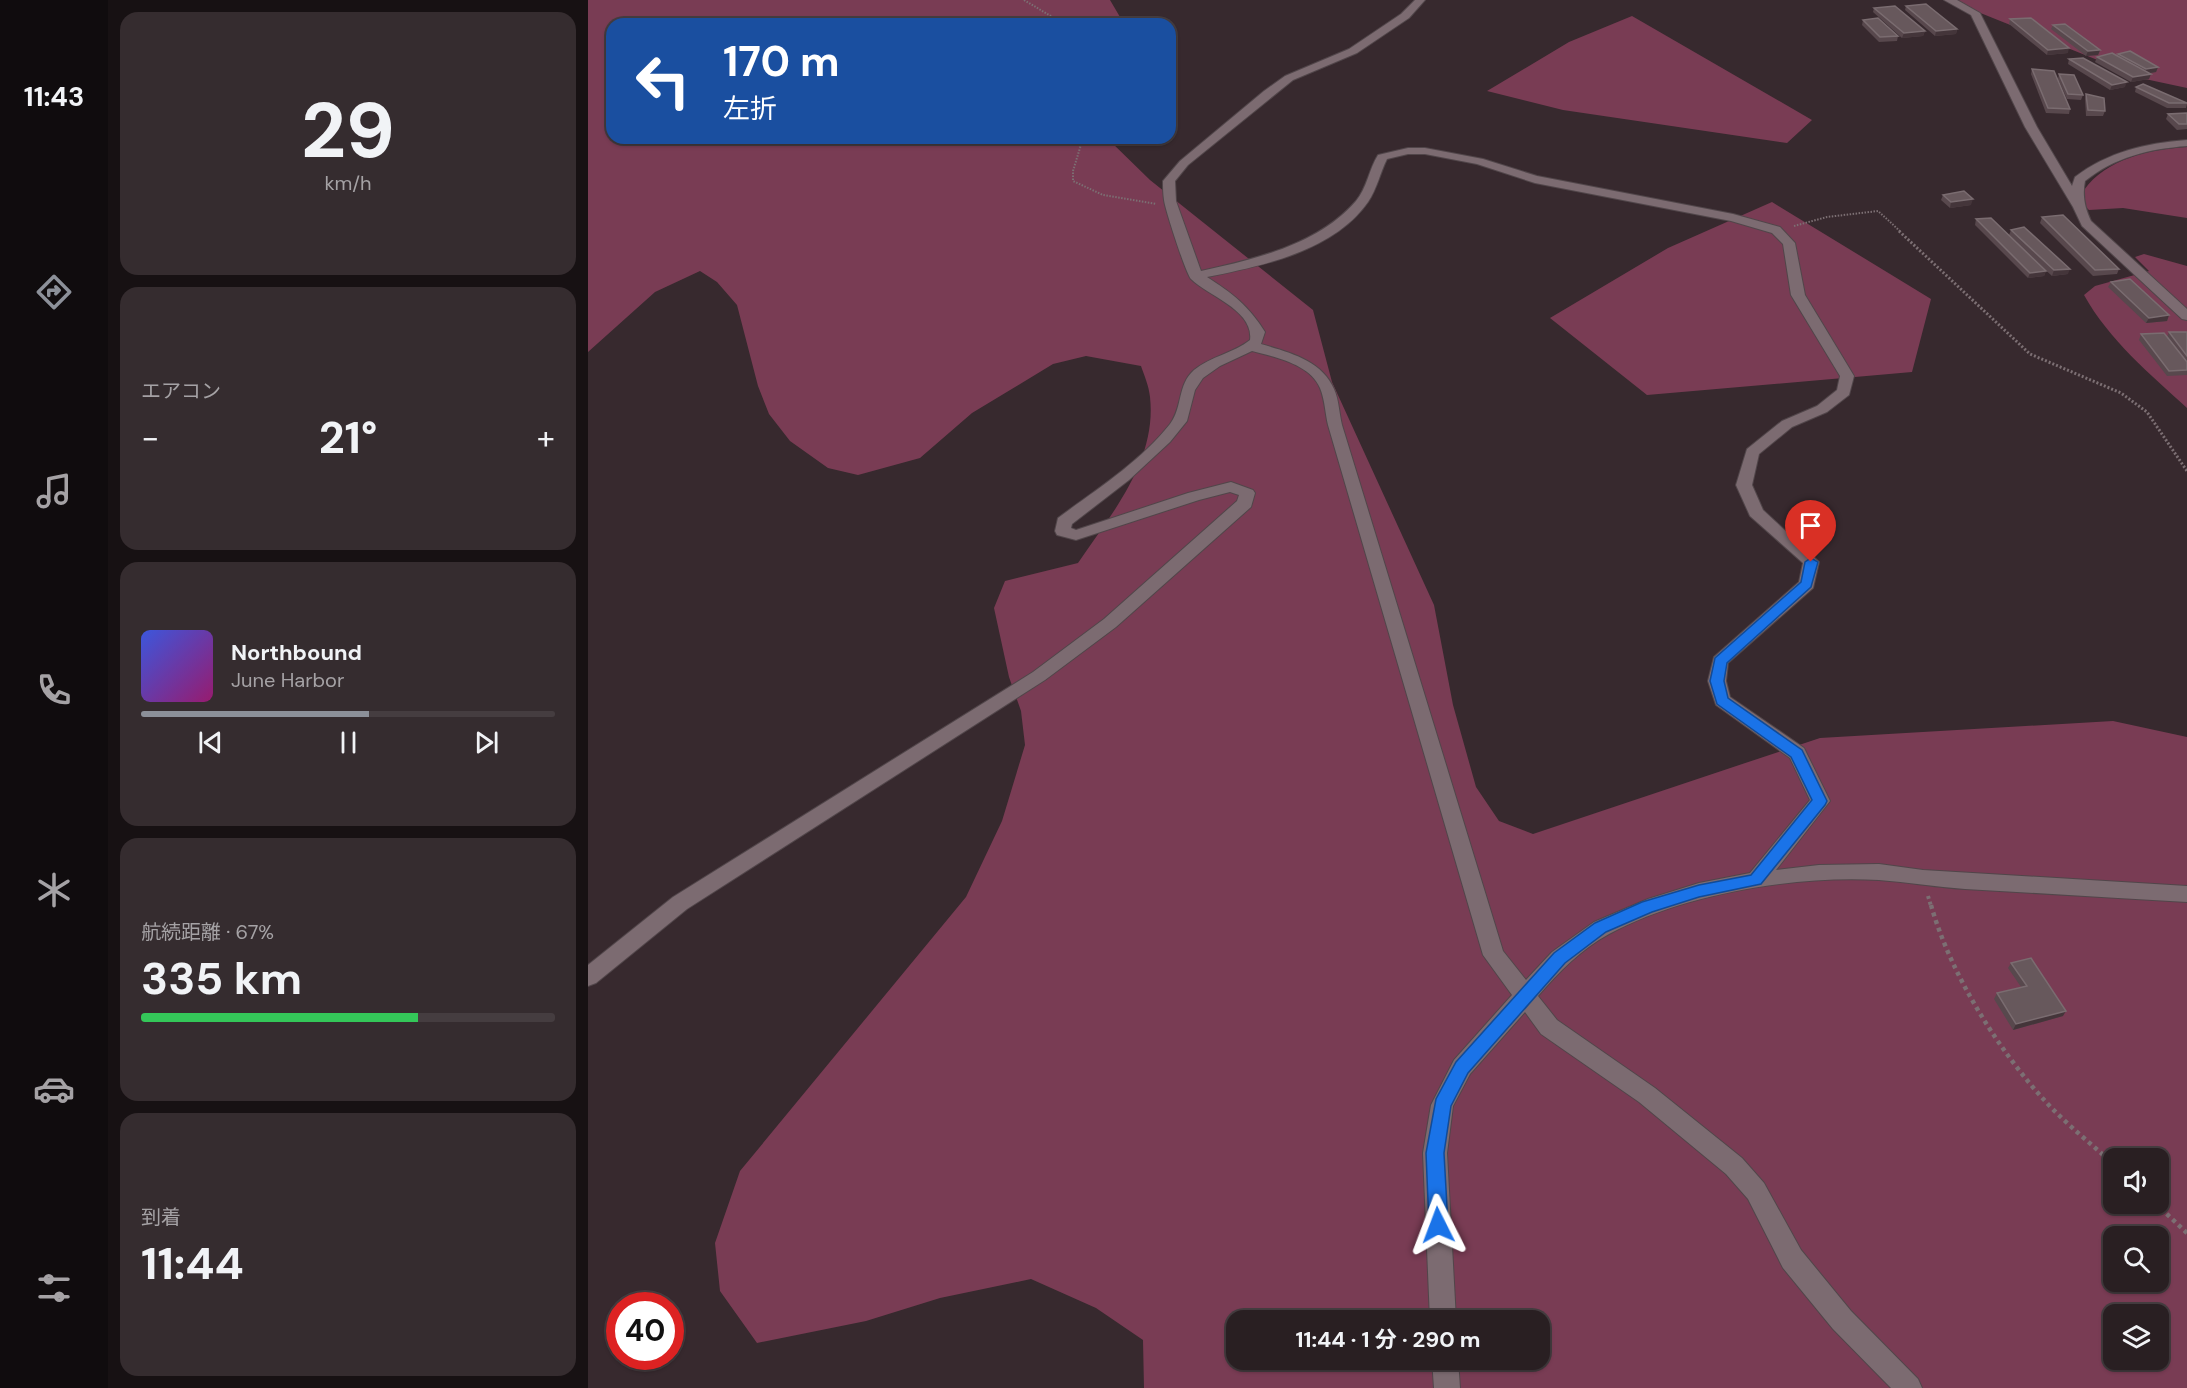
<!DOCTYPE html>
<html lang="ja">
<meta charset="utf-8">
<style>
:root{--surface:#291f22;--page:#352c2f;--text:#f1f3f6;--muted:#a5a2a5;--line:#453d40;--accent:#8c9099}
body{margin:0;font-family:"DM Sans","Noto Sans JP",sans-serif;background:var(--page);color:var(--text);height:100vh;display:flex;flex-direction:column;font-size:22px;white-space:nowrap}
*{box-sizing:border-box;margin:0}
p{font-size:20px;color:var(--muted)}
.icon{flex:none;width:33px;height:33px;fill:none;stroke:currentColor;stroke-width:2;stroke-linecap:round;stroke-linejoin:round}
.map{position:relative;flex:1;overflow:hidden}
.panel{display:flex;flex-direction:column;gap:12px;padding:12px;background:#171113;width:480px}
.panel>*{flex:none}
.banner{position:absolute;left:18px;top:18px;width:570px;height:126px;border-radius:18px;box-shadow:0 2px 4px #0004,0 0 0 2px var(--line);background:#1a4fa0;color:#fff;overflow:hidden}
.controls{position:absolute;left:1515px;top:1148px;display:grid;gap:12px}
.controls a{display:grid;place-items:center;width:66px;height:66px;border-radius:12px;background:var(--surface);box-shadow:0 2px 4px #0004,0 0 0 2px var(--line);font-size:30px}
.speed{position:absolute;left:18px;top:1292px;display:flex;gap:12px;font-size:30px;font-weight:700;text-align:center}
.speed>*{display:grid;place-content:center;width:78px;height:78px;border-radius:50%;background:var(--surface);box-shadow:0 2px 4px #0004,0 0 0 2px var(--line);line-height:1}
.speed .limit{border:9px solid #d22;background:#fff;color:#111}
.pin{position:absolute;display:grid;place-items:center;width:51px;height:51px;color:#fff;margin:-62px -26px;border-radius:50% 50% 50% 0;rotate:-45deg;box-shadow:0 0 6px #0007}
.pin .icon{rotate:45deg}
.me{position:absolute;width:66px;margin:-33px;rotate:357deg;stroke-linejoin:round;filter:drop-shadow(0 0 4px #0008)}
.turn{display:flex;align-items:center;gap:21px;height:126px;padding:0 18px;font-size:27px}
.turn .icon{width:78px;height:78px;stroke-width:2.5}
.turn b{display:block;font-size:42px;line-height:51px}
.big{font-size:45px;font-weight:700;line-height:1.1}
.panel .widget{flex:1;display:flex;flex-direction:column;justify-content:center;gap:9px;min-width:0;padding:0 21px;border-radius:18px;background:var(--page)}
.panel .dial{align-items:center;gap:0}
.dial b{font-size:78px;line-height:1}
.song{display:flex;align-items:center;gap:18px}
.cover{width:72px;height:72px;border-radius:9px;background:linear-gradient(135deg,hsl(230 70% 55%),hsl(320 70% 35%))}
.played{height:6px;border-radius:3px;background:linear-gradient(90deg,var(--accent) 55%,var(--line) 55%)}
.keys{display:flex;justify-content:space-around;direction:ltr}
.heat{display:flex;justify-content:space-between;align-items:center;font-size:33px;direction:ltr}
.charge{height:9px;border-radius:4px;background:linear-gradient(90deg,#34c759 67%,var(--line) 0)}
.trip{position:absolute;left:638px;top:1310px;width:324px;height:60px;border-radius:18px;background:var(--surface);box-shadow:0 2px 4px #0004,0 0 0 2px var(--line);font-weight:700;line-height:60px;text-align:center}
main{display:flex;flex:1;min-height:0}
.dock{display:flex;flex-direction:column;width:108px;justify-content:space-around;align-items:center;background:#100c0e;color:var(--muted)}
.dock .icon{width:42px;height:42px}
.dock .on{color:var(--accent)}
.dock b{font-size:27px;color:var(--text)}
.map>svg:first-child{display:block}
</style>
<main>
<nav class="dock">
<b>11:43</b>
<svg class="icon on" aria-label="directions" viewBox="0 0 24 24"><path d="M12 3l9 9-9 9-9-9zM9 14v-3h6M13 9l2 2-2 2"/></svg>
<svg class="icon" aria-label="music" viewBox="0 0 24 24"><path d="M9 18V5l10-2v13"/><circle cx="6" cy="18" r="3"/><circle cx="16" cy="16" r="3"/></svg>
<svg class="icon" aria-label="phone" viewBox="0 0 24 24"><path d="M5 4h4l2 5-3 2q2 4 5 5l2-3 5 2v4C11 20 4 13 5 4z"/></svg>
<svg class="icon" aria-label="climate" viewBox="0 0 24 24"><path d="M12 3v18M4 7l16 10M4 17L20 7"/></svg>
<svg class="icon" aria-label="car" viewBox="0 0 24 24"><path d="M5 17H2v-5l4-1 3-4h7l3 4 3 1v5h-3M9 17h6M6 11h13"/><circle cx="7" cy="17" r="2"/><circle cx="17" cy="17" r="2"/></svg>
<svg class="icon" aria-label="filters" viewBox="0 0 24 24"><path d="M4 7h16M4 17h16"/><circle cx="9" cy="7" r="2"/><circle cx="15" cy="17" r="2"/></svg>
</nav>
<section class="panel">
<div class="widget dial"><b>29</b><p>km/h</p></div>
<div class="widget"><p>エアコン</p>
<div class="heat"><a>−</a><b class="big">21°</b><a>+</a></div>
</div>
<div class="widget">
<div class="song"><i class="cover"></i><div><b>Northbound</b><p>June Harbor</p></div></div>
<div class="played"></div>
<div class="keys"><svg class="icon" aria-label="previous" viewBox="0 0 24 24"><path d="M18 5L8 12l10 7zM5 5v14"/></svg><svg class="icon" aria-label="pause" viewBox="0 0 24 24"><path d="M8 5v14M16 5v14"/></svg><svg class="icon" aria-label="next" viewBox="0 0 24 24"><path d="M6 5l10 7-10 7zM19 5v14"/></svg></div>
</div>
<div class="widget"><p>航続距離 · 67%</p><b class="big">335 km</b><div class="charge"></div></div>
<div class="widget"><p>到着</p><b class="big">11:44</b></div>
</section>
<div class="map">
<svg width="1599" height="1388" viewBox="0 0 1599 1388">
<rect width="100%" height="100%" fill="#37292e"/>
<!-- forest -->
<path fill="#793c54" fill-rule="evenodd" d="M 0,0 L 522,0 L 532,17 L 532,24 L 24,24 L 24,138 L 518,138 L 521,140 L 562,180 L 725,310 L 744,382 L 846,605 L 865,705 L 888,787 L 911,821 L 945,834 L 1232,738 L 1525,721 L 1599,737 L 1599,1388 L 556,1388 L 555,1340 L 508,1308 L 443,1279 L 352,1298 L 278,1321 L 169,1343 L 132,1291 L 127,1243 L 152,1171 L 378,897 L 414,821 L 437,745 L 433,711 L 421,677 L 406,608 L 417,581 L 490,563 C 524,513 569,461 562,397 C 561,386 556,375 553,366 L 498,356 L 465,364 L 384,413 L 332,458 L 270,475 L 240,468 L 202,441 L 181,414 L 170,386 L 149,305 L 129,282 L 112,271 L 67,292 L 0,352 ZM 1526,1158 L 1570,1158 L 1570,1203 L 1526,1203 ZM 1526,1236 L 1570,1236 L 1570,1281 L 1526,1281 ZM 1526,1314 L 1570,1314 L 1570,1359 L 1526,1359 ZM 648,1320 L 951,1320 L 951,1359 L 648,1359 Z
M 1360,0 L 1599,0 L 1599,88 L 1557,79 Z
M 1044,16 L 1224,120 L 1199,143 L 975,110 L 899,91 L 981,42 Z
M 1599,147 L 1599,218 L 1535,208 L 1501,210 L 1496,205 L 1496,190 C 1518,159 1562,149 1599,147 Z
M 1184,202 L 1343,299 L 1324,372 L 1059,395 L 962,318 L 1080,248 Z
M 1556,254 L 1599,266 L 1599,408 C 1562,374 1521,340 1496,295 L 1507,286 L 1561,271 L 1547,257 Z"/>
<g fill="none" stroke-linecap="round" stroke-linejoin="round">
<!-- minor casing -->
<g stroke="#51464a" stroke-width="2">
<path id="minor" d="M 827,0 L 837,0 L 821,18 L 769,53 L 705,80 L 600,165 L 587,181 L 588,201 L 613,271 C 667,259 730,245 768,201 C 779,188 781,169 790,155 L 820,148 L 837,148 L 895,159 L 949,176 L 1145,214 L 1192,227 L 1207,243 L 1217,295 L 1266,376 L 1261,395 L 1239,412 L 1204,427 L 1171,454 L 1164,485 L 1175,510 L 1231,562 L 1225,588 L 1140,663 L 1138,681 L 1142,697 L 1216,748 L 1242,801 L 1188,870 L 1231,865 L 1291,864 L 1335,870 L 1599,886 L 1599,902 C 1525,898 1451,893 1377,889 C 1348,887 1319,882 1291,880 C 1208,875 1095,894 1021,934 C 993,949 971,972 950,996 L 969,1020 L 1067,1088 L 1154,1158 L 1176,1183 L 1213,1250 L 1263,1311 L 1330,1379 L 1334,1388 L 1303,1388 L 1245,1329 L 1195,1268 L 1160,1199 L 1138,1174 L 1051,1102 L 953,1034 L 937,1012 L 882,1074 L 865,1106 L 859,1153 L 868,1320 L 842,1320 L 835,1153 L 843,1105 L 866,1060 L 924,995 L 895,955 L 740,425 C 737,413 737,400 732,388 C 722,364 687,357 664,351 L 632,366 L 615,378 L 607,390 L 599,421 L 582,442 L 541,480 L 484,524 L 483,528 L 488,530 L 600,493 L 643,482 L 665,490 L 667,493 L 663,507 L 528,627 L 457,680 L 99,909 L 8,983 L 0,986 L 0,965 L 85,897 L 445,672 L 516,619 L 649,501 L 651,495 L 642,492 L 611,500 L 488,540 L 469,535 L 467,531 L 470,518 C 509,489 552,462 582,424 C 595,407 589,385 606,370 C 623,356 646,353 662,340 C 666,310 620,296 603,279 C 598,274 577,209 576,200 C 575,194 575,187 575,181 L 592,161 L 676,91 L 697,76 L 761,49 L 813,14 ZM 820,154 L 837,154 L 889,164 L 947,183 L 1143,221 L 1184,233 L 1195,244 L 1203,295 L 1252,376 L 1249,390 L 1229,406 L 1194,421 L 1159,449 L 1148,485 L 1162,516 L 1215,563 L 1211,582 L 1126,657 L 1120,681 L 1128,705 L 1202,758 L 1222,800 L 1162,873 L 1111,883 L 1060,899 L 1006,922 L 964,952 L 938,980 L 915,951 L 754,425 C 751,413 751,400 746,389 C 734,360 700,352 673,344 L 677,332 C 661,306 644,293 619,277 C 674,266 746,251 780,202 C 789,189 792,173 799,159 Z
M 1356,0 L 1369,0 L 1392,13 L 1449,127 L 1484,186 L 1487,177 C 1520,152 1558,143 1599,140 L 1599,146 C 1561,149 1527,157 1497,181 C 1494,196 1497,208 1503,221 L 1599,309 L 1599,320 L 1594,319 L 1494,226 L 1485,207 L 1437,127 L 1383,15 Z
M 844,1359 L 870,1359 L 872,1388 L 846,1388 Z"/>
</g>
<!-- path-far3 -->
<path stroke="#7c6f73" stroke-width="2" stroke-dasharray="1.5 1.5" stroke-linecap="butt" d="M 436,0 L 476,24
M 495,138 L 485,171 L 485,181 L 515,195 L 568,204
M 1206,226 L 1239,217 L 1290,211 L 1313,232"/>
<!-- path-far2 -->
<path stroke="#7c6f73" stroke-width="3" stroke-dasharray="2 2" stroke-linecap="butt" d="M 1311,231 L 1442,354 L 1533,393 L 1559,412 L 1599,471"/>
<!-- path-far1 -->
<path stroke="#7c6f73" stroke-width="4" stroke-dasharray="3 3" stroke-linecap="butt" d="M 1340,896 L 1343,906"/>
<!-- path -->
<path stroke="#7c6f73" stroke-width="4.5" stroke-dasharray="4 4" stroke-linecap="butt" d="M 1343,905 C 1362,973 1410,1050 1458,1102 C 1479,1125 1504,1144 1526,1165
M 1567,1203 L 1599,1233"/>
<!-- minor -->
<use href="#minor" fill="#7c6b71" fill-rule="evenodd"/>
</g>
<!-- wall -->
<path fill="#58484d" d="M 1318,6 L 1369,29 L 1368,34 L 1347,36 L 1317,10 Z
M 1286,8 L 1337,31 L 1335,36 L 1314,38 L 1285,12 Z
M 1422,19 L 1480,53 L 1459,55 L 1421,24 Z
M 1275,20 L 1310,36 L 1309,41 L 1291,42 L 1274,25 Z
M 1465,25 L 1512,50 L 1510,55 L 1498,56 L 1463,29 Z
M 1530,54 L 1570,67 L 1568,72 L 1562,73 L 1561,79 L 1543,82 L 1507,62 L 1509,57 L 1529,56 Z
M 1481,59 L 1537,87 L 1522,90 L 1480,64 Z
M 1444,69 L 1482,109 L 1481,114 L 1458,113 L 1443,74 Z
M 1471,74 L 1495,95 L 1493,100 L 1479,99 L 1470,79 Z
M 1548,87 L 1599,103 L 1599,104 L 1598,108 L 1579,108 L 1547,92 Z
M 1498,94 L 1517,111 L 1515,116 L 1498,116 L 1497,99 Z
M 1599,113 L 1599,129 L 1589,130 L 1578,119 L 1580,114 Z
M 1355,195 L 1383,205 L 1362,208 L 1353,200 Z
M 1454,217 L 1531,269 L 1529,274 L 1505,276 L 1452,223 Z
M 1388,219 L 1421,235 L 1423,230 L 1480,274 L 1464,276 L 1435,249 L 1458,271 L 1456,276 L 1440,278 L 1387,225 Z
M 1523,282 L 1581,315 L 1579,321 L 1558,323 L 1520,287 Z
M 1581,332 L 1599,332 L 1599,375 L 1579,376 L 1551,340 L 1553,334 L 1579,337 Z
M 1423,963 L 1475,1016 L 1425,1030 L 1406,999 L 1409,993 L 1433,987 L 1420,968 Z"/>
<!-- shaded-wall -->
<path fill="#44353a" d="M 1369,29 L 1368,34 L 1347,36 L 1348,31 Z
M 1337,31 L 1335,36 L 1314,38 L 1316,33 Z
M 1481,48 L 1480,53 L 1459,55 L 1460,50 Z
M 1512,50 L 1510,55 L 1498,56 L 1500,51 Z
M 1570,67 L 1568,72 L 1556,74 L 1558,69 Z
M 1563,74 L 1561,79 L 1543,82 L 1545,77 Z
M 1539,82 L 1537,87 L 1522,90 L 1524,85 Z
M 1385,199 L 1383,205 L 1362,208 L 1363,202 Z
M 1482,269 L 1480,274 L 1464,276 L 1466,270 Z
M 1458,271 L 1456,276 L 1440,278 L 1442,273 Z
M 1581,315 L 1579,321 L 1558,323 L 1561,318 Z
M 1478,1011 L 1475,1016 L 1425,1030 L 1428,1024 Z"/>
<!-- building -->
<path fill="#67585c" stroke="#7a6c70" stroke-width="1.5" d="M 1338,4 L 1369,29 L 1348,31 L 1318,6 Z
M 1307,6 L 1337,31 L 1316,33 L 1286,8 Z
M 1290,18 L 1310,36 L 1292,37 L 1275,20 Z
M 1443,18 L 1481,48 L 1460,50 L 1422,19 Z
M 1477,24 L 1512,50 L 1500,51 L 1465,25 Z
M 1542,51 L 1570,67 L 1558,69 L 1530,54 Z
M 1524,53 L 1563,74 L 1545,77 L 1509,57 Z
M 1495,58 L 1539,82 L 1524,85 L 1481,59 Z
M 1444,69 L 1466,71 L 1482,109 L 1460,108 Z
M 1471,74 L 1486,75 L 1495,95 L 1480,94 Z
M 1555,84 L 1599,103 L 1581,103 L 1548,87 Z
M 1498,94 L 1516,98 L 1517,111 L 1500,110 Z
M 1599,113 L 1599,124 L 1591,124 L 1580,114 Z
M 1376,191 L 1385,199 L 1363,202 L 1355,195 Z
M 1475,215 L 1531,269 L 1507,270 L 1454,217 Z
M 1403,218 L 1458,271 L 1442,273 L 1388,219 Z
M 1436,227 L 1482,269 L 1466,270 L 1423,230 Z
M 1542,279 L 1581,315 L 1561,318 L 1523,282 Z
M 1581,332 L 1599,332 L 1599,356 Z
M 1576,333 L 1599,362 L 1599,370 L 1581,371 L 1553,334 Z
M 1443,958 L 1478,1011 L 1428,1024 L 1409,993 L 1439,986 L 1423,963 Z"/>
<!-- route -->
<path fill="#1a73e8" stroke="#114b97" stroke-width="1.5" d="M 1223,558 L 1230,562 L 1223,587 L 1139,663 L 1136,681 L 1140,698 L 1214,750 L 1239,801 L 1237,805 L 1173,884 L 1111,897 L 1064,912 L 1018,932 L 977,963 L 880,1073 L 863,1106 L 856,1153 L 860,1225 L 857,1231 L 850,1234 L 844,1231 L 841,1225 L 838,1153 L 848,1099 L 868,1062 L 966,953 L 1007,923 L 1054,902 L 1111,885 L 1163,875 L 1224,800 L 1203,757 L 1129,704 L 1122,681 L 1127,658 L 1213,582 L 1217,562 Z"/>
</svg>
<div class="controls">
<a><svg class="icon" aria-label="sound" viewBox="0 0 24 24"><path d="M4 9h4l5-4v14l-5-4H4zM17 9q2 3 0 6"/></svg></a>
<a><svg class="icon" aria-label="search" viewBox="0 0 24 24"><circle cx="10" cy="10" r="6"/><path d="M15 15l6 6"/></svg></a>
<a><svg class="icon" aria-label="layers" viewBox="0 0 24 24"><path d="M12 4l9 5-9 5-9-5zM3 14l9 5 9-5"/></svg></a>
</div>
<div class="speed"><div class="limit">40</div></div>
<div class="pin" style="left:1223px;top:562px;background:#d93025"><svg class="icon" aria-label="arrive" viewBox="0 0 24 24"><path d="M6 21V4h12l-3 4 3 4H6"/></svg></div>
<svg class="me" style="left:850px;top:1225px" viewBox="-20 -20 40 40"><path d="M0-17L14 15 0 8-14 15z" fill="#1a73e8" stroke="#fff" stroke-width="4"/></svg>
<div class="trip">11:44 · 1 分 · 290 m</div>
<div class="banner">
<div class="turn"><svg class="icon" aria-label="left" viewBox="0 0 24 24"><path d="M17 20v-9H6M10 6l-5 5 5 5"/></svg><div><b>170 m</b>左折</div></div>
</div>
</div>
</main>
